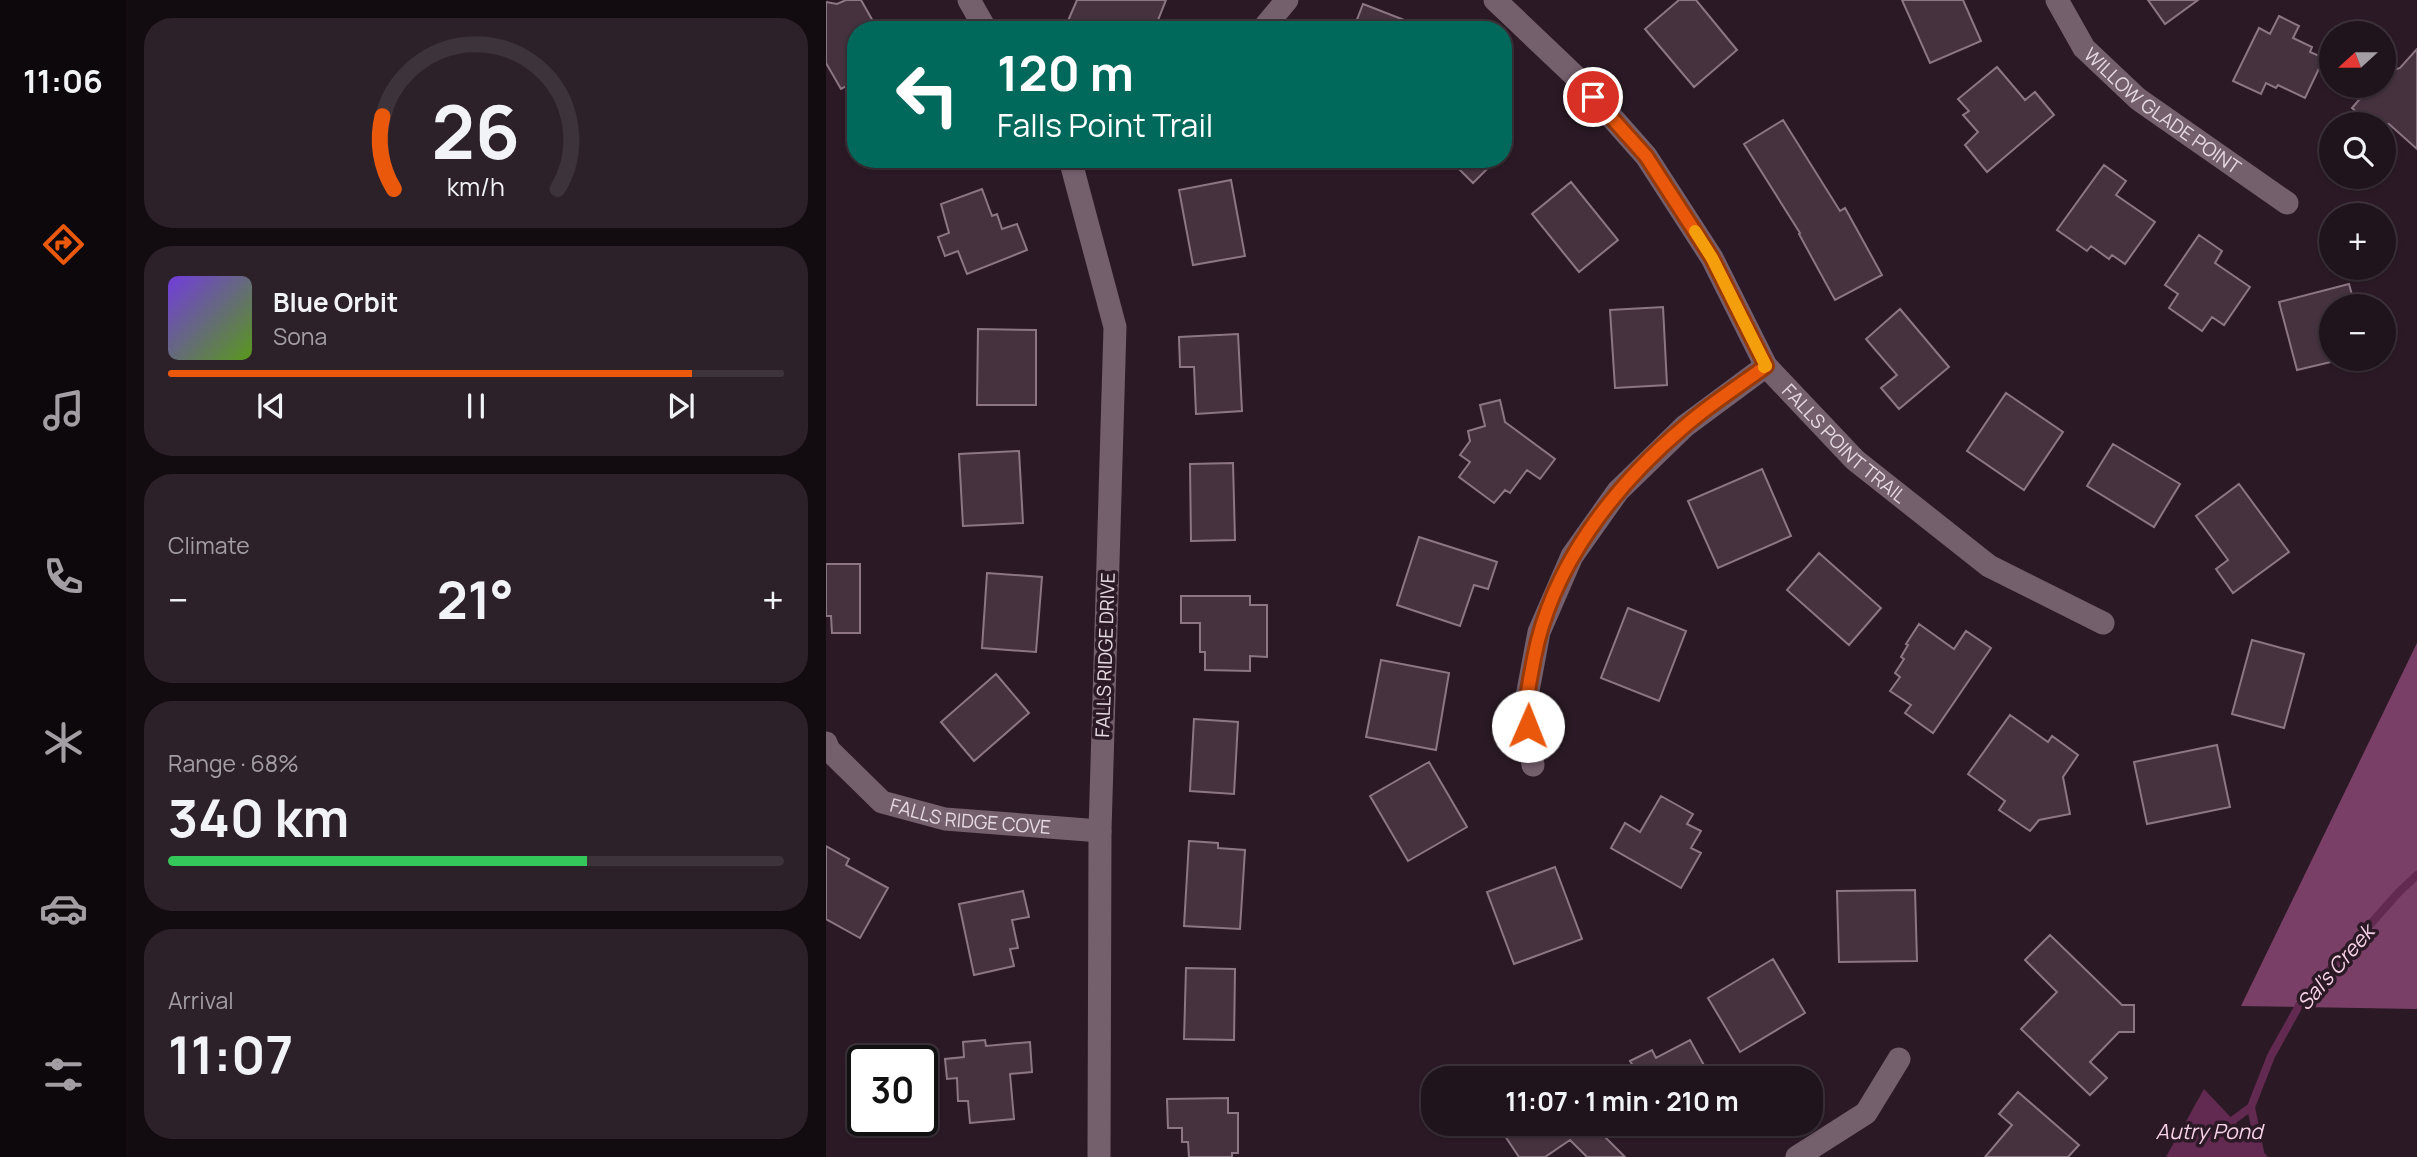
<!DOCTYPE html>
<meta charset="utf-8">
<style>
:root{--surface:#20141c;--page:#2d2129;--text:#f1f3f6;--muted:#a29ea3;--line:#3d333b;--accent:#ea580c}
body{margin:0;font-family:Manrope,sans-serif;background:var(--page);color:var(--text);height:100vh;display:flex;flex-direction:column;font-size:26px;white-space:nowrap}
*{box-sizing:border-box;margin:0}
p{font-size:23px;color:var(--muted)}
.icon{flex:none;width:38px;height:38px;fill:none;stroke:currentColor;stroke-width:2;stroke-linecap:round;stroke-linejoin:round}
.map{position:relative;flex:1;overflow:hidden}
.sheet{display:flex;flex-direction:column;gap:18px;padding:18px;background:#120b0f;width:700px}
.sheet>*{flex:none}
.banner{position:absolute;left:21px;top:21px;width:665px;height:147px;border-radius:28px;box-shadow:0 2px 5px #0004,0 0 0 2px var(--line);background:#00695c;color:#fff;overflow:hidden}
.needle{width:46px;rotate:249deg}
.controls{position:absolute;left:1493px;top:21px;display:grid;gap:14px}
.controls a{display:grid;place-items:center;width:77px;height:77px;border-radius:50%;background:var(--surface);box-shadow:0 2px 5px #0004,0 0 0 2px var(--line);font-size:35px}
.speed{position:absolute;left:21px;top:1045px;display:flex;gap:14px;font-size:35px;font-weight:700;text-align:center}
.speed>*{display:grid;place-content:center;width:91px;height:91px;border-radius:50%;background:var(--surface);box-shadow:0 2px 5px #0004,0 0 0 2px var(--line);line-height:1}
.speed .limit{border:4px solid #111;border-radius:10px;background:#fff;color:#111}
.pin{position:absolute;display:grid;place-items:center;width:60px;height:60px;color:#fff;margin:-30px;border:4px solid #fff;border-radius:50%;box-shadow:0 2px 7px #0007}
.me{position:absolute;width:77px;margin:-38px;rotate:1deg;stroke-linejoin:round;filter:drop-shadow(0 0 5px #0008)}
.turn{display:flex;align-items:center;gap:24px;height:147px;padding:0 35px;font-size:32px}
.turn .icon{width:91px;height:91px;stroke-width:2.5}
.turn b{display:block;font-size:49px;line-height:60px}
.big{font-size:52px;font-weight:700;line-height:1.1}
.sheet .tile{flex:1;display:flex;flex-direction:column;justify-content:center;gap:10px;min-width:0;padding:0 24px;border-radius:28px;background:var(--page)}
.sheet .dial{align-items:center;gap:0}
.dial svg{height:182px;overflow:visible;fill:none;stroke:var(--line);stroke-width:7;stroke-linecap:round;text-anchor:middle}
.dial text{fill:var(--text);stroke:none}
.song{display:flex;align-items:center;gap:21px}
.cover{width:84px;height:84px;border-radius:10px;background:linear-gradient(135deg,hsl(260 70% 55%),hsl(90 70% 35%))}
.played{height:7px;border-radius:4px;background:linear-gradient(90deg,var(--accent) 85%,var(--line) 85%)}
.keys{display:flex;justify-content:space-around;direction:ltr}
.heat{display:flex;justify-content:space-between;align-items:center;font-size:38px;direction:ltr}
.charge{height:10px;border-radius:5px;background:linear-gradient(90deg,#34c759 68%,var(--line) 0)}
.trip{position:absolute;left:595px;top:1066px;width:402px;height:70px;border-radius:28px;background:var(--surface);box-shadow:0 2px 5px #0004,0 0 0 2px var(--line);font-weight:700;line-height:70px;text-align:center}
main{display:flex;flex:1;min-height:0}
.tab-bar{display:flex;flex-direction:column;width:126px;justify-content:space-around;align-items:center;background:#0d080b;color:var(--muted)}
.tab-bar .icon{width:49px;height:49px}
.tab-bar .on{color:var(--accent)}
.tab-bar b{font-size:32px;color:var(--text)}
.map>svg:first-child{display:block}
</style>
<main>
<nav class="tab-bar">
<b>11:06</b>
<svg class="icon on" aria-label="directions" viewBox="0 0 24 24"><path d="M12 3l9 9-9 9-9-9zM9 14v-3h6M13 9l2 2-2 2"/></svg>
<svg class="icon" aria-label="music" viewBox="0 0 24 24"><path d="M9 18V5l10-2v13"/><circle cx="6" cy="18" r="3"/><circle cx="16" cy="16" r="3"/></svg>
<svg class="icon" aria-label="phone" viewBox="0 0 24 24"><path d="M5 4h4l2 5-3 2q2 4 5 5l2-3 5 2v4C11 20 4 13 5 4z"/></svg>
<svg class="icon" aria-label="climate" viewBox="0 0 24 24"><path d="M12 3v18M4 7l16 10M4 17L20 7"/></svg>
<svg class="icon" aria-label="car" viewBox="0 0 24 24"><path d="M5 17H2v-5l4-1 3-4h7l3 4 3 1v5h-3M9 17h6M6 11h13"/><circle cx="7" cy="17" r="2"/><circle cx="17" cy="17" r="2"/></svg>
<svg class="icon" aria-label="filters" viewBox="0 0 24 24"><path d="M4 7h16M4 17h16"/><circle cx="9" cy="7" r="2"/><circle cx="15" cy="17" r="2"/></svg>
</nav>
<section class="sheet">
<div class="tile dial"><svg viewBox="0 0 100 80">
<path d="M14 69A42 42 0 1 1 86 69"/>
<path d="M14 69A42 42 0 0 1 9 37" stroke="#ea580c"/>
<text x="50" y="56" font-size="32" font-weight="700">26</text>
<text x="50" y="72" font-size="11">km/h</text>
</svg></div>
<div class="tile">
<div class="song"><i class="cover"></i><div><b>Blue Orbit</b><p>Sona</p></div></div>
<div class="played"></div>
<div class="keys"><svg class="icon" aria-label="previous" viewBox="0 0 24 24"><path d="M18 5L8 12l10 7zM5 5v14"/></svg><svg class="icon" aria-label="pause" viewBox="0 0 24 24"><path d="M8 5v14M16 5v14"/></svg><svg class="icon" aria-label="next" viewBox="0 0 24 24"><path d="M6 5l10 7-10 7zM19 5v14"/></svg></div>
</div>
<div class="tile"><p>Climate</p>
<div class="heat"><a>−</a><b class="big">21°</b><a>+</a></div>
</div>
<div class="tile"><p>Range · 68%</p><b class="big">340 km</b><div class="charge"></div></div>
<div class="tile"><p>Arrival</p><b class="big">11:07</b></div>
</section>
<div class="map">
<svg width="1591" height="1157" viewBox="0 0 1591 1157">
<rect width="100%" height="100%" fill="#2b1a25"/>
<!-- forest -->
<path fill="#7a3f67" d="M 1591,643 L 1591,1009 L 1415,1006 Z"/>
<!-- water -->
<path fill="#632a51" d="M 1378,1089 L 1442,1157 L 1340,1157 Z"/>
<g fill="none" stroke-linecap="round" stroke-linejoin="round">
<!-- stream -->
<path stroke="#632a51" stroke-width="8" d="M 1425,1107 L 1445,1056 L 1475,1002 L 1573,892 L 1591,875
M 1425,1107 L 1435,1157
M 1399,1126 L 1425,1107"/>
</g>
<!-- building -->
<path fill="#45323e" stroke="#8c7684" stroke-width="2" d="M 20,0 L 35,0 L 52,30 L 30,30 L 30,81 L 15,89 L 0,63 L 0,2 L 11,4 Z
M 251,0 L 340,0 L 328,30 L 238,30 Z
M 853,0 L 870,0 L 911,50 L 868,87 L 819,29 Z
M 1076,0 L 1137,0 L 1155,41 L 1104,63 Z
M 1322,0 L 1372,0 L 1339,24 Z
M 537,4 L 599,28 L 598,30 L 527,30 Z
M 1453,16 L 1473,26 L 1467,38 L 1486,47 L 1484,52 L 1498,58 L 1479,98 L 1452,85 L 1450,88 L 1440,83 L 1435,94 L 1407,81 L 1433,28 L 1444,34 Z
M 1591,49 L 1591,149 L 1563,124 L 1544,124 L 1526,108 L 1545,86 L 1558,86 L 1558,73 L 1574,68 Z
M 1171,67 L 1199,100 L 1209,92 L 1228,115 L 1161,172 L 1139,145 L 1152,132 L 1137,115 L 1143,111 L 1132,99 Z
M 957,120 L 1014,211 L 1019,208 L 1056,275 L 1009,300 L 973,234 L 974,233 L 918,144 Z
M 623,159 L 671,159 L 647,183 Z
M 1278,165 L 1300,181 L 1290,195 L 1329,222 L 1299,264 L 1286,255 L 1283,259 L 1265,246 L 1261,251 L 1231,230 Z
M 405,180 L 419,256 L 367,265 L 353,190 Z
M 745,182 L 792,240 L 753,272 L 706,214 Z
M 156,189 L 166,216 L 171,214 L 176,229 L 191,224 L 201,250 L 141,274 L 132,251 L 119,256 L 112,237 L 123,233 L 115,204 Z
M 1373,235 L 1396,251 L 1389,263 L 1424,287 L 1398,325 L 1386,317 L 1376,331 L 1343,308 L 1352,294 L 1339,285 Z
M 1523,284 L 1529,306 L 1505,306 L 1505,362 L 1471,370 L 1453,302 Z
M 837,307 L 841,385 L 789,388 L 784,310 Z
M 1074,309 L 1123,367 L 1073,409 L 1055,388 L 1071,375 L 1040,339 Z
M 152,329 L 210,330 L 210,405 L 151,405 Z
M 412,334 L 416,411 L 370,414 L 368,367 L 354,367 L 353,337 Z
M 1180,393 L 1237,432 L 1198,490 L 1141,451 Z
M 674,400 L 679,422 L 729,459 L 714,479 L 701,470 L 684,493 L 679,490 L 668,503 L 633,477 L 644,462 L 634,455 L 644,441 L 642,431 L 659,426 L 654,405 Z
M 1287,444 L 1354,484 L 1328,527 L 1261,486 Z
M 193,451 L 197,523 L 137,526 L 133,454 Z
M 407,463 L 409,540 L 365,541 L 364,464 Z
M 936,469 L 965,536 L 892,568 L 862,501 Z
M 1413,484 L 1463,552 L 1407,593 L 1390,569 L 1402,560 L 1370,516 Z
M 593,537 L 671,562 L 662,589 L 648,585 L 634,626 L 571,605 Z
M 993,553 L 1055,608 L 1023,645 L 961,590 Z
M 0,564 L 34,564 L 34,633 L 6,633 L 5,616 L 0,616 Z
M 161,573 L 216,577 L 210,652 L 156,648 Z
M 355,596 L 424,596 L 424,605 L 441,605 L 441,657 L 424,656 L 424,671 L 379,670 L 379,652 L 374,652 L 374,623 L 355,623 Z
M 802,608 L 860,631 L 833,701 L 775,678 Z
M 1093,624 L 1128,649 L 1140,631 L 1165,648 L 1107,733 L 1079,713 L 1085,705 L 1064,691 L 1074,677 L 1069,673 L 1078,659 L 1075,657 L 1082,645 L 1080,644 Z
M 1426,640 L 1478,654 L 1458,728 L 1406,714 Z
M 555,660 L 623,673 L 610,750 L 540,737 Z
M 170,674 L 203,713 L 148,761 L 115,722 Z
M 1184,715 L 1222,742 L 1226,736 L 1252,755 L 1237,777 L 1244,814 L 1213,820 L 1204,831 L 1173,810 L 1179,801 L 1142,774 Z
M 368,719 L 412,722 L 408,794 L 364,791 Z
M 1391,745 L 1404,807 L 1321,824 L 1308,762 Z
M 603,762 L 641,827 L 582,861 L 544,796 Z
M 835,796 L 867,814 L 861,824 L 875,831 L 865,848 L 875,853 L 855,888 L 785,848 L 799,823 L 814,832 Z
M 363,841 L 392,843 L 392,848 L 419,850 L 414,929 L 358,926 Z
M 0,846 L 23,859 L 20,865 L 62,888 L 34,938 L 0,919 Z
M 729,867 L 756,939 L 688,964 L 661,892 Z
M 1089,890 L 1091,961 L 1013,962 L 1011,891 Z
M 197,891 L 203,917 L 186,920 L 192,948 L 184,949 L 188,966 L 148,975 L 133,904 Z
M 1224,935 L 1296,1005 L 1308,1005 L 1308,1032 L 1293,1032 L 1264,1062 L 1281,1078 L 1264,1095 L 1195,1029 L 1231,992 L 1199,960 Z
M 947,959 L 979,1013 L 914,1052 L 882,998 Z
M 360,968 L 409,969 L 408,1040 L 358,1039 Z
M 159,1040 L 160,1046 L 204,1042 L 206,1072 L 184,1074 L 188,1119 L 144,1123 L 142,1101 L 132,1101 L 131,1078 L 121,1079 L 119,1059 L 138,1057 L 137,1042 Z
M 864,1040 L 885,1078 L 792,1078 L 809,1069 L 804,1061 L 826,1050 L 830,1058 Z
M 1192,1092 L 1253,1145 L 1242,1157 L 1159,1157 L 1186,1125 L 1173,1114 Z
M 402,1098 L 402,1113 L 412,1113 L 412,1153 L 406,1153 L 406,1157 L 363,1157 L 362,1142 L 356,1142 L 356,1128 L 342,1128 L 341,1099 Z
M 671,1124 L 770,1124 L 767,1125 L 799,1157 L 761,1157 L 744,1140 L 719,1157 L 693,1157 Z"/>
<g fill="none" stroke-linecap="round" stroke-linejoin="round">
<!-- minor -->
<g stroke="#745f6c" stroke-width="23">
<path d="M 143,0 L 160,30"/>
<path id="s1" d="M 669,0 L 750,77 L 820,156 L 886,258 L 940,366 L 1029,460 L 1163,566 L 1277,623"/>
<path id="s2" d="M 1231,0 L 1258,48 L 1312,99 L 1461,203"/>
<path d="M 436,30 L 461,0"/>
<path d="M 244,159 L 289,327 L 274,831 L 273,1157"/>
<path id="s3" d="M 0,743 L 3,750 L 56,802 L 119,819 L 274,831"/>
<path d="M 707,765 L 699,707 L 713,632 L 746,556 L 792,491 L 859,426 L 940,366"/>
<path d="M 971,1157 L 1040,1113 L 1073,1059"/>
</g>
</g>
<g fill="none" stroke-linecap="round" stroke-linejoin="round">
<!-- route casing -->
<g stroke="#983908" stroke-width="18">
<path id="route" d="M 702,726 C 698,702 704,681 708,658 C 726,565 788,486 859,426 C 884,404 913,386 940,366 L 886,258 L 820,156 L 767,97"/>
</g>
<!-- route -->
<use href="#route" stroke="#ea580c" stroke-width="12"/>
<!-- slow -->
<path stroke="#f59e0b" stroke-width="12" d="M 869,231 L 886,258 L 940,366 L 938,367"/>
</g>
<g text-anchor="middle" dominant-baseline="central" stroke-width="7" stroke-linejoin="round" paint-order="stroke">
<!-- street labels -->
<g font-size="19" fill="#e5d9e0" stroke="#2b1a25">
<text stroke="none"><textPath href="#s2" startOffset="156">WILLOW GLADE POINT</textPath></text>
<text stroke="none"><textPath href="#s1" startOffset="570">FALLS POINT TRAIL</textPath></text>
<text transform="translate(279 655) rotate(-88)">FALLS RIDGE DRIVE</text>
<text stroke="none"><textPath href="#s3" startOffset="172">FALLS RIDGE COVE</textPath></text>
</g>
<!-- water labels -->
<g font-size="21" font-style="italic" fill="#f6d1e7" stroke="#2b1a25">
<text transform="translate(1509 967) rotate(-49)">Sal's Creek</text>
<text x="1383" y="1131">Autry Pond</text>
</g>
</g>
</svg>
<div class="controls">
<a><svg class="needle" viewBox="-14 -14 28 28"><path d="M0-13l5 13h-10z" fill="#e53935"/><path d="M0 13l5-13h-10z" fill="#a29ea3"/></svg></a>
<a><svg class="icon" aria-label="search" viewBox="0 0 24 24"><circle cx="10" cy="10" r="6"/><path d="M15 15l6 6"/></svg></a>
<a>+</a>
<a>−</a>
</div>
<div class="speed"><div class="limit">30</div></div>
<div class="pin" style="left:767px;top:97px;background:#d93025"><svg class="icon" aria-label="arrive" viewBox="0 0 24 24"><path d="M6 21V4h12l-3 4 3 4H6"/></svg></div>
<svg class="me" style="left:702px;top:726px" viewBox="-20 -20 40 40"><circle r="19" fill="#fff"/><path d="M0-13L10 11 0 6-10 11z" fill="#ea580c"/></svg>
<div class="trip">11:07 · 1 min · 210 m</div>
<div class="banner">
<div class="turn"><svg class="icon" aria-label="left" viewBox="0 0 24 24"><path d="M17 20v-9H6M10 6l-5 5 5 5"/></svg><div><b>120 m</b>Falls Point Trail</div></div>
</div>
</div>
</main>
